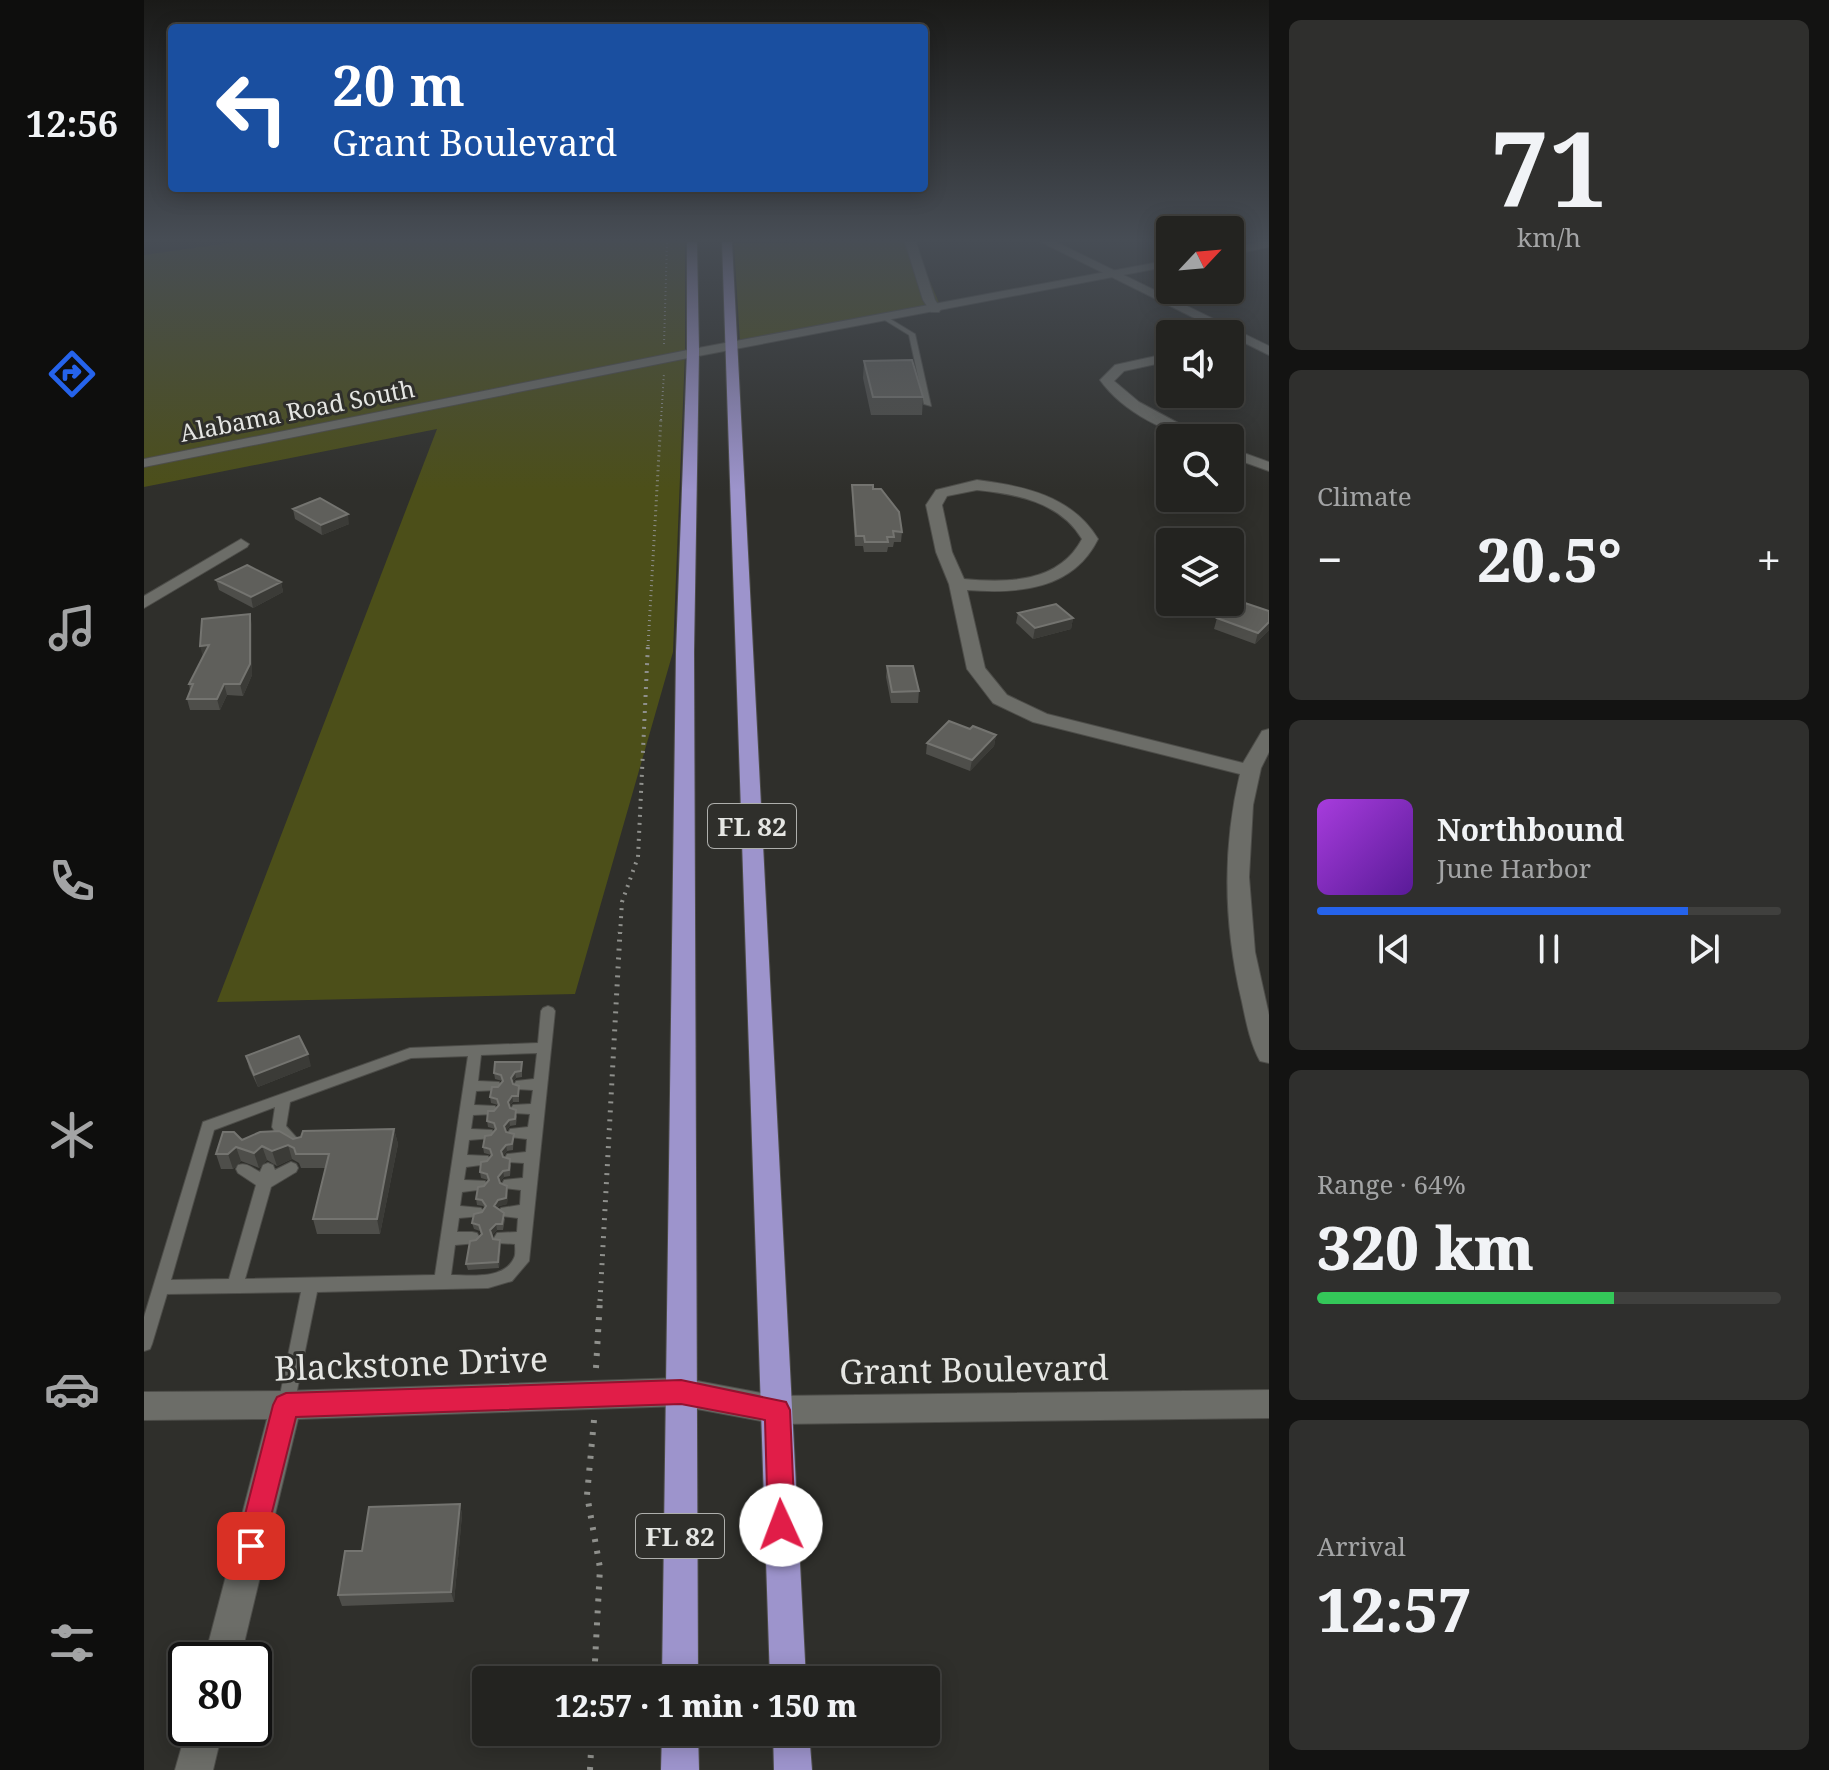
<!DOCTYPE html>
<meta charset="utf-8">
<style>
:root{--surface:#232320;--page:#2f2f2d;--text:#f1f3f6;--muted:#a3a4a5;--line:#40403e;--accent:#2563eb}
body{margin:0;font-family:"Noto Serif",serif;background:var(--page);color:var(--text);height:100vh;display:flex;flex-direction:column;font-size:30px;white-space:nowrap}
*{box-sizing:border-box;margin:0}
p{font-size:26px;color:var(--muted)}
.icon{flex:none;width:44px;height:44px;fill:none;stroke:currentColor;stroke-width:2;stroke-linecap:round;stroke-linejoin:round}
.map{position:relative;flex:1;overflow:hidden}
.details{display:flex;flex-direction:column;gap:20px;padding:20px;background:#131312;width:560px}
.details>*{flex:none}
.banner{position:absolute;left:24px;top:24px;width:760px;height:168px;border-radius:8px;box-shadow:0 4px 20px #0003,0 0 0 2px var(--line);background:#1a4fa0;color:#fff;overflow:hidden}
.needle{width:52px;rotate:64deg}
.buttons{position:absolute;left:1012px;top:216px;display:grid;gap:16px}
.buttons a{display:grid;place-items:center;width:88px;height:88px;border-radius:8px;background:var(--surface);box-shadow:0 4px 20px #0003,0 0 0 2px var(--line);font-size:40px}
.speed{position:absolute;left:24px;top:1642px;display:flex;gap:16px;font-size:40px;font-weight:700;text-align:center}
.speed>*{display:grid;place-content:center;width:104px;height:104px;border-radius:50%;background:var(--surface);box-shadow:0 4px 20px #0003,0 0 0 2px var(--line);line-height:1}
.speed .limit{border:4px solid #111;border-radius:12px;background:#fff;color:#111}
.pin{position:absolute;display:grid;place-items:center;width:68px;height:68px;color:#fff;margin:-34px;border-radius:16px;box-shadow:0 4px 12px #0006}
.me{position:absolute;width:88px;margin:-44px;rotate:358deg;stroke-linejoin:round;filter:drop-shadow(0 0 6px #0008)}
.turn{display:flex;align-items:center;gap:28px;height:168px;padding:0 32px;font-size:36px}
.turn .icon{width:104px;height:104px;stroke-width:2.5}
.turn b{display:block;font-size:56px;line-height:68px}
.big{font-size:60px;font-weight:800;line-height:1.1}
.details .card{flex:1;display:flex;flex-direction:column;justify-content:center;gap:12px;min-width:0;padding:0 28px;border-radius:12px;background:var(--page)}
.details .dial{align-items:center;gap:0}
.dial b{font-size:104px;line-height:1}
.song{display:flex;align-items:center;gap:24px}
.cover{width:96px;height:96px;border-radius:12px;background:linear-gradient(135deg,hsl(280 70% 55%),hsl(270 70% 35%))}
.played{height:8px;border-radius:4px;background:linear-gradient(90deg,var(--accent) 80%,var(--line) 80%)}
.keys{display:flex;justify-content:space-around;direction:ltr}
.heat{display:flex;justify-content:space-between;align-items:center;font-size:44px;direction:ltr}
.charge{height:12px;border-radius:6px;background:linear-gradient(90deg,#34c759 64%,var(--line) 0)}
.trip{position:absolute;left:328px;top:1666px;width:468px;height:80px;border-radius:8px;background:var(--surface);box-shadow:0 4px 20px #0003,0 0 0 2px var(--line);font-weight:800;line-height:80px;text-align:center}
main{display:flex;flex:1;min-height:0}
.tab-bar{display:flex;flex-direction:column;width:144px;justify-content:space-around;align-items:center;background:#0e0e0d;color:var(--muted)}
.tab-bar .icon{width:56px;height:56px}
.tab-bar .on{color:var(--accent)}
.tab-bar b{font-size:36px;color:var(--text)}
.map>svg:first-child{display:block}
</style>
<main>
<nav class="tab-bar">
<b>12:56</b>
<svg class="icon on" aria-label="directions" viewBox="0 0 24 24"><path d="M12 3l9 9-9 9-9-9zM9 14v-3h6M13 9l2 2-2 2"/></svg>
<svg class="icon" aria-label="music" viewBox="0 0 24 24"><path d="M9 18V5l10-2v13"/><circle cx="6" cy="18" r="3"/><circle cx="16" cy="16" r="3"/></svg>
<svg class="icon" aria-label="phone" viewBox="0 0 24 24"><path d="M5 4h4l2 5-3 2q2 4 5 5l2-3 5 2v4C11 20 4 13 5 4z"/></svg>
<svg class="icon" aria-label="climate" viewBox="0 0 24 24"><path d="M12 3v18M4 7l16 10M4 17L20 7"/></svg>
<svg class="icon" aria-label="car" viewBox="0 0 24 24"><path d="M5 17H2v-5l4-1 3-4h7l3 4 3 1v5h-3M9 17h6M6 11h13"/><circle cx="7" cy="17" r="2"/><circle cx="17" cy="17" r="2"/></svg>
<svg class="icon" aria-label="filters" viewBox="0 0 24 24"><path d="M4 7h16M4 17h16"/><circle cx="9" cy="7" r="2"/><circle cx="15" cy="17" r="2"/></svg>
</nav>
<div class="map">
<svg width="1125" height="1770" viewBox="0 0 1125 1770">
<rect width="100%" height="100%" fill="#2f2f2b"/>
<!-- green -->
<path fill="#4c4f19" d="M 92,242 L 541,242 L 541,353 L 529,652 L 431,994 L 73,1002 L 293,429 L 0,487 L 0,255 Z
M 769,242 L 796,305 L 596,342 L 590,243 Z"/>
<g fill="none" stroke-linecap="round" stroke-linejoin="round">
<!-- service casing -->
<g stroke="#4d4d49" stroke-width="2">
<path id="service" d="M 739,317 L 743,317 L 771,334 L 787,406 L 780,404 L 765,335 L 739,319 Z
M 404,1006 L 409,1008 L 411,1011 L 385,1261 L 368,1281 L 344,1288 L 173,1292 L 150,1405 L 148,1411 L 142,1413 L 136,1411 L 134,1405 L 157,1292 L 23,1294 L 8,1344 L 6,1349 L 0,1351 L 0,1317 L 59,1122 L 266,1048 L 394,1043 L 397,1011 L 399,1008 ZM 393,1053 L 390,1079 L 372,1081 L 370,1085 L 372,1089 L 389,1090 L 387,1104 L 369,1105 L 367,1109 L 369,1113 L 386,1114 L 384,1127 L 366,1129 L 364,1133 L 366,1137 L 383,1139 L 382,1152 L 363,1154 L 361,1158 L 363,1162 L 380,1163 L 379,1178 L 360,1180 L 358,1184 L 360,1188 L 377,1190 L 376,1205 L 357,1208 L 354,1212 L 357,1216 L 374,1218 L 373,1232 L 353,1233 L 350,1238 L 353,1243 L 371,1244 C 371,1249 372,1254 370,1258 C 360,1280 326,1275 307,1275 L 311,1245 L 333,1243 L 336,1238 L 333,1233 L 328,1232 L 313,1232 L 315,1218 L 337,1216 L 340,1212 L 337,1208 L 316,1206 L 318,1192 L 341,1189 L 343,1185 L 341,1181 L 320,1180 L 322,1167 L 344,1164 L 346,1160 L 344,1156 L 323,1155 L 325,1140 L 348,1138 L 350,1134 L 348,1130 L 327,1129 L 329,1115 L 351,1114 L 353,1110 L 351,1106 L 330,1105 L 332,1091 L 355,1090 L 357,1086 L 355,1082 L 334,1081 L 337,1055 ZM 324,1056 L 291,1275 L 101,1279 L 127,1187 L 152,1172 L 154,1168 L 152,1164 L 147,1162 L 131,1170 L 129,1165 L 124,1163 L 119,1165 L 116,1172 C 108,1168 103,1162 94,1165 L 92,1169 L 94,1173 L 112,1185 L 85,1279 L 27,1280 L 70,1130 L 131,1107 L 128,1127 C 134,1137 146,1153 158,1150 L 160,1146 L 142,1126 L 146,1102 L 267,1058 Z"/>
</g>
<!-- minor casing -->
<g stroke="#4d4d49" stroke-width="2">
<path id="minor" d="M 761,242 L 772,242 L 791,300 L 797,309 L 795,312 L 787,312 L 779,300 Z
M 897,242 L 912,242 L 1125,346 L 1125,355 Z
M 549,349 L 555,353 L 554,356 L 0,467 L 0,459 Z
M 1026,353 L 1026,361 L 980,371 L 970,381 L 995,402 L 1062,438 C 1026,438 977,410 956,380 L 971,365 Z
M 1086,448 L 1125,462 L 1125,471 L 1086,457 Z
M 833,480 C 880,486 928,496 954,539 C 929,590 874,594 823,590 L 841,668 L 863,695 L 903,714 L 1099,763 L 1118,731 L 1125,729 L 1125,752 L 1117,768 L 1109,805 L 1105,877 L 1111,952 L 1125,1015 L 1125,1063 L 1116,1061 C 1106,1043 1102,1021 1098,1002 C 1080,927 1078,849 1096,774 L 889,722 L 849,703 L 823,669 L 805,584 L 792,552 L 782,505 L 792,490 ZM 833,490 C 872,494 916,502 938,539 C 915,583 863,583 820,579 L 808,552 L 798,505 L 803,496 Z
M 97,539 L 105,544 L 103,547 L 0,608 L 0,596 Z
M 537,1378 L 633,1396 L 1125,1390 L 1125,1418 L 633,1424 L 537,1406 L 154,1419 L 96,1660 L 60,1660 L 123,1419 L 0,1420 L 0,1392 L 142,1391 Z
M 43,1728 L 79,1728 L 69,1770 L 31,1770 Z"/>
</g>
<!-- tertiary casing -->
<g stroke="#4d4d49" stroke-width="2">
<path id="tertiary" d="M 1116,242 L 1125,242 L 1125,247 L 1086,255 L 1086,249 Z
M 1026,260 L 1026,266 L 549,357 L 543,353 L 549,349 Z"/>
</g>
<!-- trunk casing -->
<g stroke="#4d4d49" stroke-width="2">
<path id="trunk" d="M 543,242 L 553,242 L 555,351 L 550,652 L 554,1680 L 518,1680 L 532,652 L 543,351 Z
M 578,242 L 588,242 L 662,1680 L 626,1680 Z
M 518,1732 L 554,1732 L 555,1770 L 517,1770 Z
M 629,1732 L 665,1732 L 668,1770 L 630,1770 Z"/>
</g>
<!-- path-far4 -->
<path stroke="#8f908c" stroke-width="2" stroke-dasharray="1 3" stroke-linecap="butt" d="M 520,344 L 523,242
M 517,420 L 520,373"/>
<!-- path-far3 -->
<path stroke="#8f908c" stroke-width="3" stroke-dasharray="1 4" stroke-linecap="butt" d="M 504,646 L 517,418"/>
<!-- path-far2 -->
<path stroke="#8f908c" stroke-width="4" stroke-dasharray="2 6" stroke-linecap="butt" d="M 476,934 L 478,902 L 494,857 L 504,644"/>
<!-- path-far1 -->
<path stroke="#8f908c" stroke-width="5" stroke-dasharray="2 7" stroke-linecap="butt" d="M 456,1301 L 476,932"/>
<!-- path -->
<path stroke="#8f908c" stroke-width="6" stroke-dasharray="3 9" stroke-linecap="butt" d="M 452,1368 L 456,1299
M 450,1420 L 443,1495 L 456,1568 L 450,1680
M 446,1770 L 448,1732"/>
<!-- service -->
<use href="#service" fill="#6c6d68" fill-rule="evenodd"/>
<!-- minor -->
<use href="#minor" fill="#6c6d68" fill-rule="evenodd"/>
<!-- tertiary -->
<use href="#tertiary" fill="#6c6d68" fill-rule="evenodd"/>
<!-- trunk -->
<use href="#trunk" fill="#9d94cc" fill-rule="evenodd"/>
</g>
<!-- wall -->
<path fill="#4e4e4a" d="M 720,361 L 779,397 L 778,415 L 727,415 L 719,378 Z
M 708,485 L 729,489 L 758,532 L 757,542 L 750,542 L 749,547 L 744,547 L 743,552 L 720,552 L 719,546 L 711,546 L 708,495 Z
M 149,509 L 205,524 L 178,535 L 151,519 Z
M 72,580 L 137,582 L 139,592 L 109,608 L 75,590 Z
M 1125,611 L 1125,630 L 1111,644 L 1070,629 L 1073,618 Z
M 874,613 L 929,618 L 927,629 L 889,639 L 872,623 Z
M 108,624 L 108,675 L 99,696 L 83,695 L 76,710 L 46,710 L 43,699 L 46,691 L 45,684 Z
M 743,666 L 775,691 L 774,703 L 747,703 L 742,677 Z
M 852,735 L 850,746 L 826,771 L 782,754 L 783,743 Z
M 102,1056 L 167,1066 L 114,1087 L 105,1068 Z
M 378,1062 L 378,1077 L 372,1078 L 368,1083 L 369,1084 L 375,1086 L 375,1102 L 369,1102 L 365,1107 L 373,1116 L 372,1125 L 366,1126 L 362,1131 L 362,1132 L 370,1134 L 369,1150 L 363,1151 L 359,1156 L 367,1165 L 366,1176 L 360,1177 L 356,1182 L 356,1183 L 363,1186 L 364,1192 L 363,1204 L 355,1206 L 353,1208 L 361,1219 L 359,1230 L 353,1230 L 348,1235 L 349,1239 L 356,1240 L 357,1246 L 355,1268 L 324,1270 L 322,1264 L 332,1240 L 337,1235 L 336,1231 L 330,1229 L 328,1223 L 341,1208 L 339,1206 L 333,1205 L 332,1199 L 344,1181 L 344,1180 L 337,1178 L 336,1172 L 347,1156 L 347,1155 L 340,1153 L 339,1147 L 351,1130 L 351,1129 L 344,1127 L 343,1121 L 354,1106 L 354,1105 L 347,1103 L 346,1097 L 358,1082 L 358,1081 L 351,1079 L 350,1073 Z
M 250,1129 L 254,1144 L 236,1234 L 173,1234 L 169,1219 L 181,1168 L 157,1168 L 155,1163 L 148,1159 L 133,1166 L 123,1160 L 115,1168 L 97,1161 L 89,1169 L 77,1169 L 72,1154 L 98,1140 L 149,1139 Z
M 316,1504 L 318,1515 L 310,1602 L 198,1606 L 194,1595 L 218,1551 Z"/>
<!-- shaded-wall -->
<path fill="#3b3b37" d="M 204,514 L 205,524 L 178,535 L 177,525 Z
M 137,582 L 139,592 L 109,608 L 107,597 Z
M 106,614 L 108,624 L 108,675 L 99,696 L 96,684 Z
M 929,618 L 927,629 L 889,639 L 891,628 Z
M 1125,622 L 1125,630 L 1111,644 L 1114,633 Z
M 65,645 L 59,657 L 56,646 Z
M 80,684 L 83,695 L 76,710 L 73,699 Z
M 852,735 L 850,746 L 826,771 L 828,760 Z
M 164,1054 L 167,1066 L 114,1087 L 110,1075 Z
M 371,1072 L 372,1078 L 367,1084 L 367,1078 Z
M 368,1096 L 369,1102 L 364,1108 L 364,1102 Z
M 365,1120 L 366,1126 L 361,1132 L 360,1126 Z
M 250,1129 L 254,1144 L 236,1234 L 233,1219 Z
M 144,1145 L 148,1159 L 133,1166 L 128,1151 Z
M 362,1145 L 363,1151 L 358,1157 L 357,1151 Z
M 118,1146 L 123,1160 L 115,1168 L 110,1153 Z
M 92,1147 L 97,1161 L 89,1169 L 84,1154 Z
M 359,1171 L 360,1177 L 355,1183 L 354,1177 Z
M 363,1186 L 364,1192 L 363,1204 L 355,1206 L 351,1212 L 350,1206 Z
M 352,1224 L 353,1230 L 347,1236 L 346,1230 Z
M 356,1240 L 357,1246 L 355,1268 L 354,1262 Z
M 316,1504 L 318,1515 L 310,1602 L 307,1592 Z"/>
<!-- building -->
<path fill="#5f5f5b" stroke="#747470" stroke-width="2" d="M 768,360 L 779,397 L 729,397 L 720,361 Z
M 708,485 L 729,485 L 729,489 L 737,489 L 755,512 L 758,532 L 749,531 L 750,537 L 743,537 L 744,542 L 721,542 L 720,536 L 712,536 Z
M 176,498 L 204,514 L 177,525 L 149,509 Z
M 103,565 L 137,582 L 107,597 L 72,580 Z
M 1092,600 L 1125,611 L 1125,622 L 1114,633 L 1073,618 Z
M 912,604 L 929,618 L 891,628 L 874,613 Z
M 106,614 L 106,664 L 96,684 L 80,684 L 73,699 L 43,699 L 49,684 L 45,684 L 65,645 L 56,646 L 58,619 Z
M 743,666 L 769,666 L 775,691 L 748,692 Z
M 805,721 L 826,729 L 829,726 L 852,735 L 828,760 L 783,743 Z
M 155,1036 L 164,1054 L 110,1075 L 102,1056 Z
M 351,1062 L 378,1062 L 377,1071 L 371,1072 L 367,1078 L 369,1084 L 375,1086 L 374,1096 L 368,1096 L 364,1102 L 366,1108 L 372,1110 L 371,1119 L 365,1120 L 360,1126 L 362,1132 L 370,1134 L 368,1144 L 362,1145 L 357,1151 L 359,1157 L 366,1159 L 365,1170 L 359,1171 L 354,1177 L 356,1183 L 363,1186 L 362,1198 L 354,1200 L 350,1206 L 360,1213 L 358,1224 L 352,1224 L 346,1230 L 349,1239 L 356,1240 L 354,1262 L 322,1264 L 326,1241 L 332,1240 L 338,1234 L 335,1225 L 328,1223 L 330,1214 L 338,1212 L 342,1206 L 338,1200 L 332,1199 L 334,1187 L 340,1186 L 345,1180 L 343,1174 L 336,1172 L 337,1162 L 343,1161 L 348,1155 L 346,1149 L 339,1147 L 341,1136 L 347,1135 L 352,1129 L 350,1123 L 343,1121 L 344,1111 L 350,1111 L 355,1105 L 353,1099 L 346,1097 L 348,1087 L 354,1087 L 359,1081 L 357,1075 L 350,1073 Z
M 250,1129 L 233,1219 L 169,1219 L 185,1154 L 152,1154 L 150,1148 L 144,1145 L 128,1151 L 118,1146 L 110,1153 L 92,1147 L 84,1154 L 72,1154 L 79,1132 L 90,1132 L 98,1140 L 116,1132 L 135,1131 L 149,1139 L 157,1137 L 159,1131 Z
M 316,1504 L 307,1592 L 194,1595 L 201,1551 L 218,1551 L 225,1507 Z"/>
<!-- sky -->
<linearGradient id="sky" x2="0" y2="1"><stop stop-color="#1a1a18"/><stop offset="0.49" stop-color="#474d55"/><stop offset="1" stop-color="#474d55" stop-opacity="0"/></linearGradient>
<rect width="1125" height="490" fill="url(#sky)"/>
<!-- route -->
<path fill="#e11d48" stroke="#92132f" stroke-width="2" d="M 537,1380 L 642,1402 L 646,1410 L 651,1525 L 647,1535 L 637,1539 L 628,1535 L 624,1525 L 621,1420 L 537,1404 L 152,1417 L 117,1556 L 107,1560 L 97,1556 L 93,1546 L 129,1405 L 133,1397 L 142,1393 Z"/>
<g text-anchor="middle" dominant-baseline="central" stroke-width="6" stroke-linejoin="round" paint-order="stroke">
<!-- far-street labels -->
<g font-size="24" fill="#e5e6e3" stroke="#2f2f2b">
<text transform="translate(153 410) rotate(-11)">Alabama Road South</text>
</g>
<!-- shield labels -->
<g fill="#2f2f2b" stroke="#aeafac" stroke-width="2">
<rect x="564" y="804" width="88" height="44" rx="6"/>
<rect x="492" y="1514" width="88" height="44" rx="6"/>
</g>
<g font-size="26" font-weight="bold" fill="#e5e6e3">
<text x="608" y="826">FL 82</text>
<text x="536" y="1536">FL 82</text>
</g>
<!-- near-street labels -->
<g font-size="34" fill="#e5e6e3" stroke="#2f2f2b">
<text transform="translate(267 1363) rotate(-2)">Blackstone Drive</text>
<text transform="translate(830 1369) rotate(-1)">Grant Boulevard</text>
</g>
</g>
</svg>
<div class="buttons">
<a><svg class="needle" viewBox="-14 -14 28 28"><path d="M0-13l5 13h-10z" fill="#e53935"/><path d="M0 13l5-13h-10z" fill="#a3a4a5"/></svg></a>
<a><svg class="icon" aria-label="sound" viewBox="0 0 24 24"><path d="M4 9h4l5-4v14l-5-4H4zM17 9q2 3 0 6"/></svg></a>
<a><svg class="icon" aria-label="search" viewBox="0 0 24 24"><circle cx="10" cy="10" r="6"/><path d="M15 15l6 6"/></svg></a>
<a><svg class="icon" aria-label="layers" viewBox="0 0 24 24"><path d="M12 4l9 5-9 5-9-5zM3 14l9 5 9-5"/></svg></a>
</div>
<div class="speed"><div class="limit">80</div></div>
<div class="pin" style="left:107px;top:1546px;background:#d93025"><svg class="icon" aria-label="arrive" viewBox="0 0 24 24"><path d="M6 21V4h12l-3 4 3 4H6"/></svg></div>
<svg class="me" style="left:637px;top:1525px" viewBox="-20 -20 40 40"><circle r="19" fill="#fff"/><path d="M0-13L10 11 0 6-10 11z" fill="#e11d48"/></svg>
<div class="trip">12:57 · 1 min · 150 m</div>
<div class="banner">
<div class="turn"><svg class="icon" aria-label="left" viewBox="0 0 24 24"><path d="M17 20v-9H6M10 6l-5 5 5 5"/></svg><div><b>20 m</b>Grant Boulevard</div></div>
</div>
</div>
<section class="details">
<div class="card dial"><b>71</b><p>km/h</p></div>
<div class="card"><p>Climate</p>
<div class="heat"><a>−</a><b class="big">20.5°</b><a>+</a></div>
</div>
<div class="card">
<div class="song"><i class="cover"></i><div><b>Northbound</b><p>June Harbor</p></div></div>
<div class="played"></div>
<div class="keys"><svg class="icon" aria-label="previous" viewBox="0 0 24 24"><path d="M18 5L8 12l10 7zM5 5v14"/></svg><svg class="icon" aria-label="pause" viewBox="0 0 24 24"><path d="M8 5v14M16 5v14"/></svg><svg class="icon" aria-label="next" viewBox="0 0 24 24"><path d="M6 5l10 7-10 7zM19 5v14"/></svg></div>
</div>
<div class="card"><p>Range · 64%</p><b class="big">320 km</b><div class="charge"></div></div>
<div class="card"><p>Arrival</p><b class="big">12:57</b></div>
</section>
</main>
